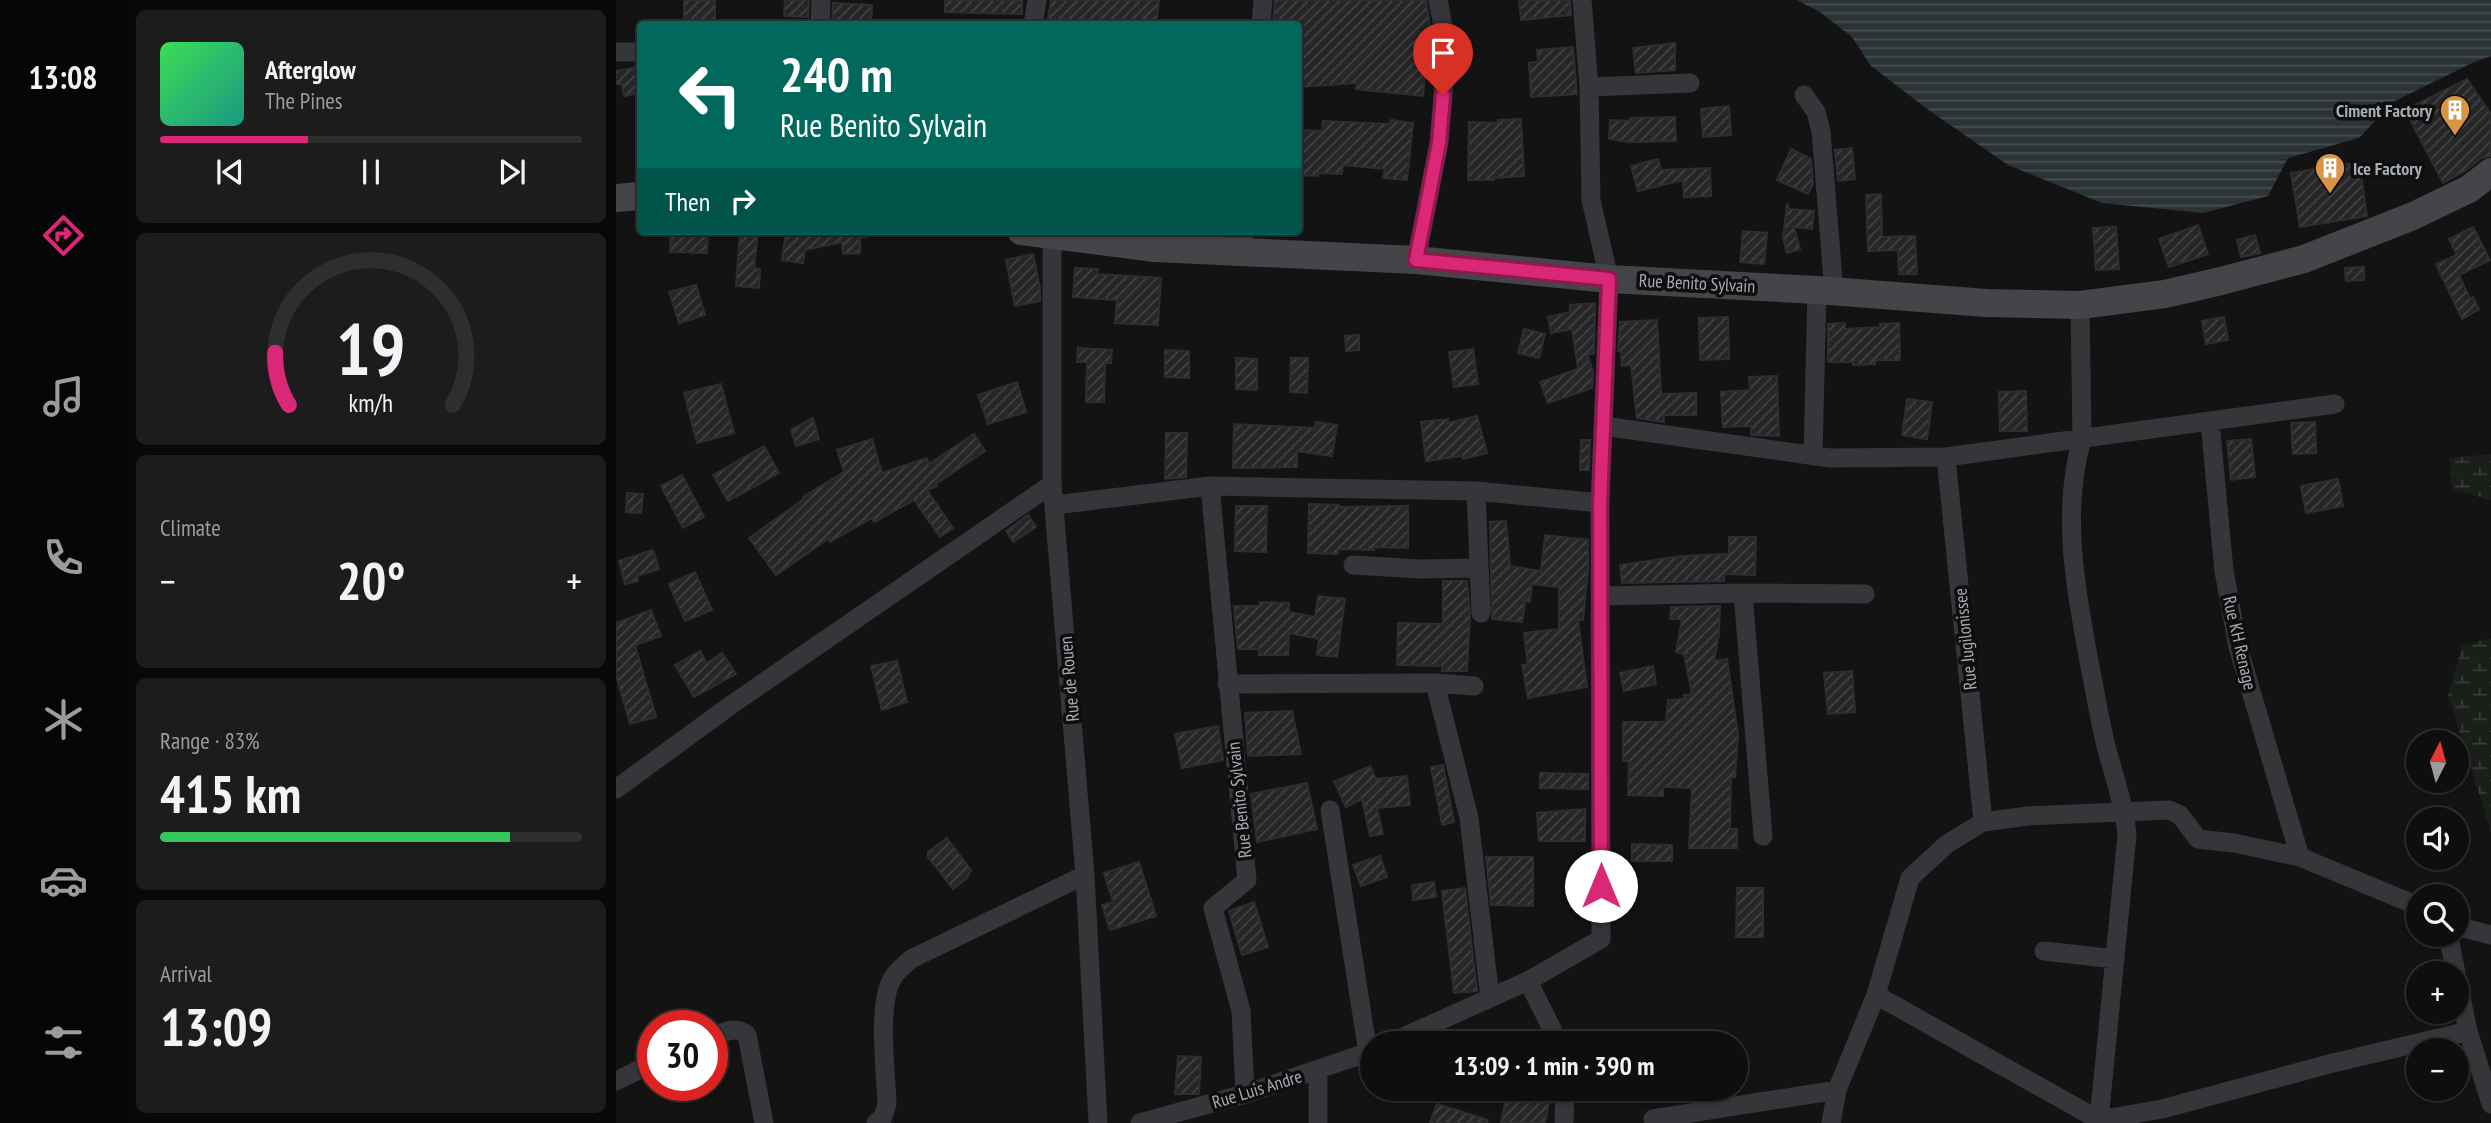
<!DOCTYPE html>
<meta charset="utf-8">
<style>
:root{--surface:#0e0e0f;--page:#1c1c1d;--text:#f1f3f6;--muted:#9b9c9e;--line:#2e2e2f;--accent:#db2777}
body{margin:0;font-family:"PT Sans Narrow",sans-serif;background:var(--page);color:var(--text);height:100vh;display:flex;flex-direction:column;font-size:26px;white-space:nowrap}
*{box-sizing:border-box;margin:0}
p{font-size:23px;color:var(--muted)}
.icon{flex:none;width:38px;height:38px;fill:none;stroke:currentColor;stroke-width:2;stroke-linecap:round;stroke-linejoin:round}
.map{position:relative;flex:1;overflow:hidden}
.side{display:flex;flex-direction:column;gap:10px;padding:10px;background:#080808;width:490px}
.side>*{flex:none}
.guide{position:absolute;left:21px;top:21px;width:665px;height:214px;border-radius:7px;box-shadow:0 2px 5px #0004,0 0 0 2px var(--line);background:#00695c;color:#fff;overflow:hidden}
.needle{width:46px;rotate:6deg}
.controls{position:absolute;left:1790px;top:730px;display:grid;gap:14px}
.controls a{display:grid;place-items:center;width:63px;height:63px;border-radius:50%;background:var(--surface);box-shadow:0 2px 5px #0004,0 0 0 2px var(--line);font-size:35px}
.speed{position:absolute;left:21px;top:1010px;display:flex;gap:14px;font-size:35px;font-weight:700;text-align:center}
.speed>*{display:grid;place-content:center;width:91px;height:91px;border-radius:50%;background:var(--surface);box-shadow:0 2px 5px #0004,0 0 0 2px var(--line);line-height:1}
.speed .limit{border:10px solid #d22;background:#fff;color:#111}
.pin{position:absolute;display:grid;place-items:center;width:60px;height:60px;color:#fff;margin:-72px -30px;border-radius:50% 50% 50% 0;rotate:-45deg;box-shadow:0 0 7px #0007}
.pin .icon{rotate:45deg}
.me{position:absolute;width:77px;margin:-38px;rotate:0deg;stroke-linejoin:round;filter:drop-shadow(0 0 5px #0008)}
.turn{display:flex;align-items:center;gap:24px;height:147px;padding:0 28px;font-size:32px}
.turn .icon{width:91px;height:91px;stroke-width:2.5}
.turn b{display:block;font-size:49px;line-height:60px}
.then{display:flex;align-items:center;height:66px;padding:0 28px;background:#0003;gap:14px;font-size:26px}
.big{font-size:52px;font-weight:700;line-height:1.1}
.side .widget{flex:1;display:flex;flex-direction:column;justify-content:center;gap:10px;min-width:0;padding:0 24px;border-radius:10px;background:var(--page)}
.side .dial{align-items:center;gap:0}
.dial svg{height:182px;overflow:visible;fill:none;stroke:var(--line);stroke-width:7;stroke-linecap:round;text-anchor:middle}
.dial text{fill:var(--text);stroke:none}
.song{display:flex;align-items:center;gap:21px}
.cover{width:84px;height:84px;border-radius:10px;background:linear-gradient(135deg,hsl(130 70% 55%),hsl(170 70% 35%))}
.played{height:7px;border-radius:4px;background:linear-gradient(90deg,var(--accent) 35%,var(--line) 35%)}
.keys{display:flex;justify-content:space-around;direction:ltr}
.heat{display:flex;justify-content:space-between;align-items:center;font-size:38px;direction:ltr}
.charge{height:10px;border-radius:5px;background:linear-gradient(90deg,#34c759 83%,var(--line) 0)}
.trip{position:absolute;left:744px;top:1031px;width:388px;height:70px;border-radius:35px;background:var(--surface);box-shadow:0 2px 5px #0004,0 0 0 2px var(--line);font-weight:700;line-height:70px;text-align:center}
main{display:flex;flex:1;min-height:0}
.tab-bar{display:flex;flex-direction:column;width:126px;justify-content:space-around;align-items:center;background:#060606;color:var(--muted)}
.tab-bar .icon{width:49px;height:49px}
.tab-bar .current{color:var(--accent)}
.tab-bar b{font-size:32px;color:var(--text)}
.map>svg:first-child{display:block}
</style>
<main>
<nav class="tab-bar">
<b>13:08</b>
<svg class="icon current" aria-label="directions" viewBox="0 0 24 24"><path d="M12 3l9 9-9 9-9-9zM9 14v-3h6M13 9l2 2-2 2"/></svg>
<svg class="icon" aria-label="music" viewBox="0 0 24 24"><path d="M9 18V5l10-2v13"/><circle cx="6" cy="18" r="3"/><circle cx="16" cy="16" r="3"/></svg>
<svg class="icon" aria-label="phone" viewBox="0 0 24 24"><path d="M5 4h4l2 5-3 2q2 4 5 5l2-3 5 2v4C11 20 4 13 5 4z"/></svg>
<svg class="icon" aria-label="climate" viewBox="0 0 24 24"><path d="M12 3v18M4 7l16 10M4 17L20 7"/></svg>
<svg class="icon" aria-label="car" viewBox="0 0 24 24"><path d="M5 17H2v-5l4-1 3-4h7l3 4 3 1v5h-3M9 17h6M6 11h13"/><circle cx="7" cy="17" r="2"/><circle cx="17" cy="17" r="2"/></svg>
<svg class="icon" aria-label="filters" viewBox="0 0 24 24"><path d="M4 7h16M4 17h16"/><circle cx="9" cy="7" r="2"/><circle cx="15" cy="17" r="2"/></svg>
</nav>
<section class="side">
<div class="widget">
<div class="song"><i class="cover"></i><div><b>Afterglow</b><p>The Pines</p></div></div>
<div class="played"></div>
<div class="keys"><svg class="icon" aria-label="previous" viewBox="0 0 24 24"><path d="M18 5L8 12l10 7zM5 5v14"/></svg><svg class="icon" aria-label="pause" viewBox="0 0 24 24"><path d="M8 5v14M16 5v14"/></svg><svg class="icon" aria-label="next" viewBox="0 0 24 24"><path d="M6 5l10 7-10 7zM19 5v14"/></svg></div>
</div>
<div class="widget dial"><svg viewBox="0 0 100 80">
<path d="M14 69A42 42 0 1 1 86 69"/>
<path d="M14 69A42 42 0 0 1 8 46" stroke="#db2777"/>
<text x="50" y="56" font-size="32" font-weight="700">19</text>
<text x="50" y="72" font-size="11">km/h</text>
</svg></div>
<div class="widget"><p>Climate</p>
<div class="heat"><a>−</a><b class="big">20°</b><a>+</a></div>
</div>
<div class="widget"><p>Range · 83%</p><b class="big">415 km</b><div class="charge"></div></div>
<div class="widget"><p>Arrival</p><b class="big">13:09</b></div>
</section>
<div class="map">
<svg width="1875" height="1123" viewBox="0 0 1875 1123">
<defs>
<pattern id="wetland-marsh" width="20" height="14" patternUnits="userSpaceOnUse" patternTransform="scale(1.75)"><rect width="20" height="14" fill="#1a1f1a"/><path d="M1 5h8M5 5V1M11 12h8M15 12V8" fill="none" stroke="#383d39"/></pattern>
<pattern id="water-rules" width="6" height="5" patternUnits="userSpaceOnUse" patternTransform="scale(1.75)"><rect width="6" height="5" fill="#2b3336"/><path d="M0 2.5h6" fill="none" stroke="#474e51"/></pattern>
<pattern id="building-hatch" width="6" height="6" patternUnits="userSpaceOnUse" patternTransform="scale(1.75)"><rect width="6" height="6" fill="#262628"/><path d="M-1 1l2-2M0 6l6-6M5 7l2-2" fill="none" stroke="#424345"/></pattern>
</defs>
<rect width="100%" height="100%" fill="#131314"/>
<!-- wetland -->
<path fill="url(#wetland-marsh)" d="M 1875,454 L 1875,500 L 1836,489 L 1833,458 Z
M 1875,638 L 1875,832 L 1832,695 L 1846,646 Z"/>
<!-- water -->
<path fill="url(#water-rules)" d="M 1181,0 L 1875,0 L 1875,56 L 1856,63 L 1777,102 L 1743,138 L 1672,158 L 1652,196 L 1587,213 L 1486,203 L 1392,165 L 1314,111 L 1255,66 L 1236,37 L 1204,12 Z"/>
<!-- building -->
<path fill="url(#building-hatch)" stroke="#2d2e30" stroke-width="2" d="M 68,0 L 99,0 L 99,24 L 68,24 Z
M 169,0 L 193,0 L 192,17 L 168,16 Z
M 329,0 L 406,0 L 406,14 L 329,12 Z
M 435,0 L 543,0 L 540,24 L 431,24 Z
M 659,0 L 810,0 L 814,26 L 807,96 L 740,89 L 741,83 L 682,87 L 682,24 L 657,24 Z
M 903,0 L 954,0 L 955,15 L 905,20 Z
M 217,3 L 256,5 L 255,24 L 216,24 Z
M 1059,43 L 1059,70 L 1020,73 L 1017,48 Z
M 957,47 L 961,94 L 915,97 L 913,63 L 922,62 L 921,50 Z
M 22,67 L 24,93 L 8,96 L 6,84 L 0,84 L 0,71 Z
M 1851,79 L 1875,114 L 1875,156 L 1865,158 L 1849,171 L 1827,183 L 1789,110 Z
M 1113,106 L 1115,135 L 1087,137 L 1085,109 Z
M 1059,117 L 1060,141 L 1014,142 L 993,139 L 994,120 L 1014,121 L 1014,118 Z
M 905,119 L 908,176 L 878,178 L 878,180 L 852,180 L 853,122 L 882,123 L 882,120 Z
M 775,120 L 797,123 L 791,180 L 767,178 L 769,169 L 727,165 L 726,174 L 702,173 L 702,176 L 683,175 L 683,130 L 706,131 L 707,121 L 774,124 Z
M 1236,148 L 1239,179 L 1222,181 L 1219,150 Z
M 1175,149 L 1195,159 L 1197,184 L 1192,194 L 1161,180 Z
M 1042,159 L 1045,170 L 1094,168 L 1095,196 L 1068,197 L 1067,180 L 1022,191 L 1015,166 Z
M 1743,162 L 1751,216 L 1684,227 L 1675,173 Z
M 1265,194 L 1266,237 L 1299,236 L 1301,274 L 1283,274 L 1282,250 L 1252,251 L 1250,195 Z
M 1171,203 L 1173,209 L 1198,211 L 1196,229 L 1178,227 L 1184,249 L 1171,253 L 1167,238 Z
M 1582,225 L 1592,254 L 1553,267 L 1543,239 Z
M 1500,227 L 1503,269 L 1480,270 L 1477,228 Z
M 1857,227 L 1874,260 L 1843,275 L 1854,299 L 1857,297 L 1863,309 L 1846,319 L 1820,264 L 1841,255 L 1833,239 Z
M 55,231 L 92,231 L 91,253 L 54,252 Z
M 124,231 L 142,231 L 138,268 L 144,269 L 143,288 L 120,286 Z
M 170,231 L 249,231 L 250,237 L 244,238 L 244,253 L 227,254 L 226,242 L 189,250 L 187,263 L 166,260 Z
M 1127,231 L 1151,233 L 1148,264 L 1124,262 Z
M 1639,235 L 1644,253 L 1625,257 L 1621,240 Z
M 417,254 L 424,288 L 424,301 L 399,306 L 390,260 Z
M 1748,267 L 1748,280 L 1730,281 L 1729,268 Z
M 459,268 L 482,269 L 481,274 L 545,278 L 542,325 L 499,323 L 501,300 L 457,297 Z
M 80,285 L 89,315 L 63,323 L 53,292 Z
M 979,303 L 978,354 L 971,354 L 977,372 L 976,388 L 932,403 L 924,382 L 962,369 L 956,329 L 935,333 L 932,317 L 954,312 L 954,305 Z
M 1112,317 L 1113,359 L 1084,360 L 1083,318 Z
M 1608,317 L 1612,340 L 1590,344 L 1586,321 Z
M 1041,320 L 1045,394 L 1080,393 L 1080,415 L 1047,415 L 1048,422 L 1021,418 L 1015,365 L 1006,366 L 1005,351 L 1002,351 L 1004,322 Z
M 1229,323 L 1229,329 L 1264,327 L 1264,324 L 1283,323 L 1284,360 L 1259,360 L 1259,364 L 1237,365 L 1237,362 L 1212,362 L 1212,324 Z
M 908,329 L 929,334 L 923,358 L 902,353 Z
M 743,335 L 743,350 L 730,351 L 729,336 Z
M 462,348 L 496,350 L 495,363 L 489,363 L 488,402 L 470,402 L 471,362 L 461,362 Z
M 857,349 L 862,384 L 838,387 L 833,352 Z
M 549,350 L 573,351 L 573,378 L 549,377 Z
M 620,358 L 641,359 L 641,390 L 620,389 Z
M 675,358 L 692,358 L 691,393 L 674,392 Z
M 1161,376 L 1163,436 L 1135,435 L 1135,426 L 1107,427 L 1105,392 L 1134,390 L 1133,377 Z
M 401,382 L 410,412 L 372,424 L 362,395 Z
M 105,384 L 118,433 L 81,443 L 68,393 Z
M 1410,391 L 1411,431 L 1384,431 L 1383,392 Z
M 1291,399 L 1316,402 L 1311,439 L 1286,435 Z
M 861,416 L 871,453 L 847,459 L 846,456 L 810,461 L 805,422 L 832,419 L 832,423 Z
M 197,418 L 203,439 L 180,446 L 175,430 Z
M 700,422 L 721,425 L 716,456 L 681,451 L 681,467 L 617,468 L 618,424 L 699,428 Z
M 1699,422 L 1700,453 L 1677,454 L 1675,423 Z
M 550,433 L 571,433 L 570,477 L 549,479 Z
M 358,434 L 369,451 L 320,484 L 321,486 L 311,490 L 337,528 L 324,537 L 298,500 L 258,522 L 256,518 L 214,542 L 212,539 L 160,575 L 133,538 L 188,499 L 187,497 L 228,472 L 221,450 L 256,439 L 266,473 L 311,458 L 313,464 Z
M 1635,439 L 1639,477 L 1615,480 L 1611,441 Z
M 965,440 L 974,440 L 973,470 L 964,470 Z
M 148,446 L 163,473 L 112,501 L 97,475 Z
M 66,475 L 88,517 L 67,528 L 45,486 Z
M 1722,479 L 1727,506 L 1690,513 L 1685,486 Z
M 11,493 L 27,494 L 25,513 L 10,512 Z
M 693,504 L 723,505 L 723,507 L 792,506 L 792,548 L 758,547 L 758,550 L 722,549 L 722,554 L 692,553 Z
M 620,506 L 651,506 L 650,552 L 619,551 Z
M 412,515 L 420,527 L 397,542 L 390,531 Z
M 890,521 L 894,566 L 925,571 L 929,535 L 972,540 L 972,570 L 967,620 L 962,620 L 971,687 L 912,698 L 906,665 L 912,664 L 908,633 L 943,629 L 943,587 L 916,584 L 914,602 L 909,601 L 906,622 L 876,619 L 874,522 Z
M 1113,537 L 1140,537 L 1139,575 L 1108,574 L 1108,581 L 1006,583 L 1004,565 L 1066,556 L 1113,554 Z
M 37,550 L 43,569 L 21,576 L 22,581 L 9,584 L 3,561 Z
M 79,572 L 96,610 L 69,621 L 53,584 Z
M 827,581 L 851,581 L 854,616 L 851,671 L 826,671 L 826,666 L 781,665 L 782,623 L 827,624 Z
M 702,596 L 729,599 L 721,657 L 701,655 L 703,639 L 673,633 L 672,655 L 643,655 L 643,649 L 622,649 L 618,606 L 644,606 L 644,602 L 673,603 L 673,612 L 699,617 Z
M 1104,606 L 1103,634 L 1098,661 L 1111,659 L 1122,735 L 1119,777 L 1115,777 L 1114,829 L 1121,829 L 1121,848 L 1073,848 L 1076,788 L 1047,787 L 1047,796 L 1012,795 L 1013,761 L 1007,761 L 1007,722 L 1050,722 L 1052,700 L 1069,699 L 1068,695 L 1076,694 L 1068,654 L 1060,652 L 1066,619 L 1054,619 L 1055,607 Z
M 35,610 L 45,636 L 19,645 L 40,717 L 14,724 L 0,675 L 0,623 Z
M 84,651 L 91,663 L 106,653 L 120,674 L 78,697 L 59,665 Z
M 281,661 L 291,702 L 266,710 L 255,666 Z
M 1037,666 L 1040,684 L 1008,691 L 1004,673 Z
M 1236,671 L 1239,712 L 1212,714 L 1208,673 Z
M 676,711 L 685,754 L 632,756 L 629,713 Z
M 602,726 L 607,760 L 566,768 L 559,734 Z
M 827,765 L 838,822 L 826,825 L 815,767 Z
M 754,766 L 760,779 L 791,776 L 794,805 L 761,808 L 767,834 L 754,836 L 746,799 L 730,807 L 718,782 Z
M 924,773 L 972,774 L 972,789 L 924,788 Z
M 691,783 L 701,829 L 641,842 L 635,794 Z
M 969,809 L 969,841 L 923,841 L 921,813 Z
M 331,838 L 355,870 L 351,878 L 337,889 L 312,857 L 312,852 Z
M 1016,844 L 1056,845 L 1056,861 L 1016,861 Z
M 764,856 L 771,877 L 745,886 L 737,865 Z
M 870,857 L 917,857 L 917,906 L 875,905 Z
M 523,862 L 540,916 L 494,930 L 486,905 L 497,902 L 488,873 Z
M 818,882 L 820,897 L 797,900 L 796,885 Z
M 849,888 L 861,991 L 838,993 L 826,891 Z
M 1121,888 L 1147,888 L 1147,937 L 1120,937 Z
M 638,902 L 652,947 L 626,955 L 613,911 Z
M 562,1056 L 585,1057 L 583,1094 L 559,1094 Z
M 892,1088 L 936,1088 L 929,1123 L 885,1123 Z
M 821,1104 L 872,1120 L 871,1123 L 814,1123 Z"/>
<g fill="none" stroke-linecap="round" stroke-linejoin="round">
<!-- street -->
<path stroke="#353639" stroke-width="19" d="M 204,24 L 205,0
M 417,24 L 421,0
M 645,24 L 647,0
M 0,52 L 24,52
M 973,87 L 1074,83
M 1188,95 L 1200,112 L 1205,131 L 1218,292
M 436,235 L 436,484 L 469,875 L 482,1123
M 626,252 L 628,231
M 800,260 L 823,143 L 831,47 L 822,0
M 1464,305 L 1466,439 C 1444,514 1461,597 1475,672 C 1480,697 1484,722 1490,746 C 1498,776 1508,804 1511,835 L 1483,1120
M 1594,422 L 1608,571 L 1622,647 L 1684,857
M 987,426 L 1214,458 L 1330,457 L 1719,404
M 1197,456 L 1201,290
M 1330,457 L 1367,822
M 594,486 L 631,880 L 597,908 L 625,1011 L 629,1094
M 860,491 L 865,613
M 439,505 L 594,486 L 860,491 L 984,503
M 737,565 L 804,569 L 863,568
M 1127,593 L 1147,836
M 985,596 L 1127,593 L 1249,594
M 819,683 L 853,818 L 874,998
M 611,684 L 819,683 L 858,686
M 0,789 L 115,705 L 436,484
M 714,810 L 752,1053
M 1841,926 L 1875,935
M 1832,934 L 1840,973
M 1428,951 L 1499,959
M 1841,978 L 1852,1031 L 1875,1104
M 912,981 L 936,1029 L 940,1043
M 1260,995 L 1483,1120 L 1546,1109 L 1713,1064 L 1852,1031
M 96,1037 C 109,1032 120,1025 131,1035 L 148,1123
M 774,1043 L 912,981 L 985,939 L 984,503 L 993,279 L 975,200 L 973,87 L 966,0
M 0,1081 L 37,1063
M 1037,1119 L 1221,1090
M 260,1123 L 267,1117 L 271,1104 C 270,1072 261,1006 276,979 C 280,971 289,965 295,959 L 469,875
M 524,1123 L 629,1094 L 756,1051
M 702,1123 L 702,1070
M 948,1123 L 949,1088
M 1215,1123 L 1221,1090 L 1260,995 L 1294,878 L 1331,844 L 1367,822 L 1412,816 L 1553,810 L 1564,815 L 1582,839 L 1618,843 L 1684,857 L 1802,906"/>
<!-- secondary -->
<path stroke="#434549" stroke-width="28" d="M 0,198 L 24,196
M 405,231 L 539,248 L 800,260 L 993,279 L 1201,290 L 1370,303 L 1464,305 L 1549,294 L 1605,281 L 1688,259 L 1797,216 L 1853,189 L 1875,172"/>
</g>
<g fill="none" stroke-linecap="round" stroke-linejoin="round">
<!-- route casing -->
<g stroke="#8e194d" stroke-width="18">
<path id="route" d="M 827,95 L 823,143 L 800,260 L 993,279 L 984,503 L 985,886"/>
</g>
<!-- route -->
<use href="#route" stroke="#db2777" stroke-width="12"/>
</g>
<!-- icons -->
<defs>
<g id="building-pin" transform="scale(1.575)"><path d="M0 17L-7.5 6A9.5 9.5 0 1 1 7.5 6Z" fill="#d99546" stroke="#0e0e0f"/><path d="M-4-6H4V6H1V3H-1V6H-4ZM-2.5-4.3h1.7v1.8h-1.7ZM.8-4.3h1.7v1.8H.8ZM-2.5-1h1.7V.8h-1.7ZM.8-1h1.7V.8H.8Z" fill="#fff"/></g>
</defs>
<g fill-rule="evenodd">
<use href="#building-pin" x="1839" y="110"/>
<use href="#building-pin" x="1714" y="168"/>
</g>
<g text-anchor="middle" dominant-baseline="central" stroke-width="7" stroke-linejoin="round" paint-order="stroke">
<!-- poi labels -->
<g font-size="18" font-weight="bold" fill="#a6acb3" stroke="#0e0e0f" text-anchor="end">
<text x="1816" y="110">Ciment Factory</text>
<text x="1737" y="168" text-anchor="start">Ice Factory</text>
</g>
<!-- street labels -->
<g font-size="18" fill="#a6acb3" stroke="#0e0e0f">
<text transform="translate(1081 283) rotate(3)">Rue Benito Sylvain</text>
<text transform="translate(1349 639) rotate(-96)">Rue Jugilonissee</text>
<text transform="translate(1624 643) rotate(77)">Rue KH Renage</text>
<text transform="translate(453 679) rotate(-95)">Rue de Rouen</text>
<text transform="translate(623 800) rotate(-96)">Rue Benito Sylvain</text>
<text transform="translate(641 1089) rotate(-17)">Rue Luis Andre</text>
</g>
</g>
</svg>
<div class="controls">
<a><svg class="needle" viewBox="-14 -14 28 28"><path d="M0-13l5 13h-10z" fill="#e53935"/><path d="M0 13l5-13h-10z" fill="#9b9c9e"/></svg></a>
<a><svg class="icon" aria-label="sound" viewBox="0 0 24 24"><path d="M4 9h4l5-4v14l-5-4H4zM17 9q2 3 0 6"/></svg></a>
<a><svg class="icon" aria-label="search" viewBox="0 0 24 24"><circle cx="10" cy="10" r="6"/><path d="M15 15l6 6"/></svg></a>
<a>+</a>
<a>−</a>
</div>
<div class="speed"><div class="limit">30</div></div>
<div class="pin" style="left:827px;top:95px;background:#d93025"><svg class="icon" aria-label="arrive" viewBox="0 0 24 24"><path d="M6 21V4h12l-3 4 3 4H6"/></svg></div>
<svg class="me" style="left:985px;top:886px" viewBox="-20 -20 40 40"><circle r="19" fill="#fff"/><path d="M0-13L10 11 0 6-10 11z" fill="#db2777"/></svg>
<div class="trip">13:09 · 1 min · 390 m</div>
<div class="guide">
<div class="turn"><svg class="icon" aria-label="left" viewBox="0 0 24 24"><path d="M17 20v-9H6M10 6l-5 5 5 5"/></svg><div><b>240 m</b>Rue Benito Sylvain</div></div>
<div class="then">Then<svg class="icon" aria-label="right" viewBox="0 0 24 24"><path d="M7 20v-9h11M14 6l5 5-5 5"/></svg></div>
</div>
</div>
</main>
